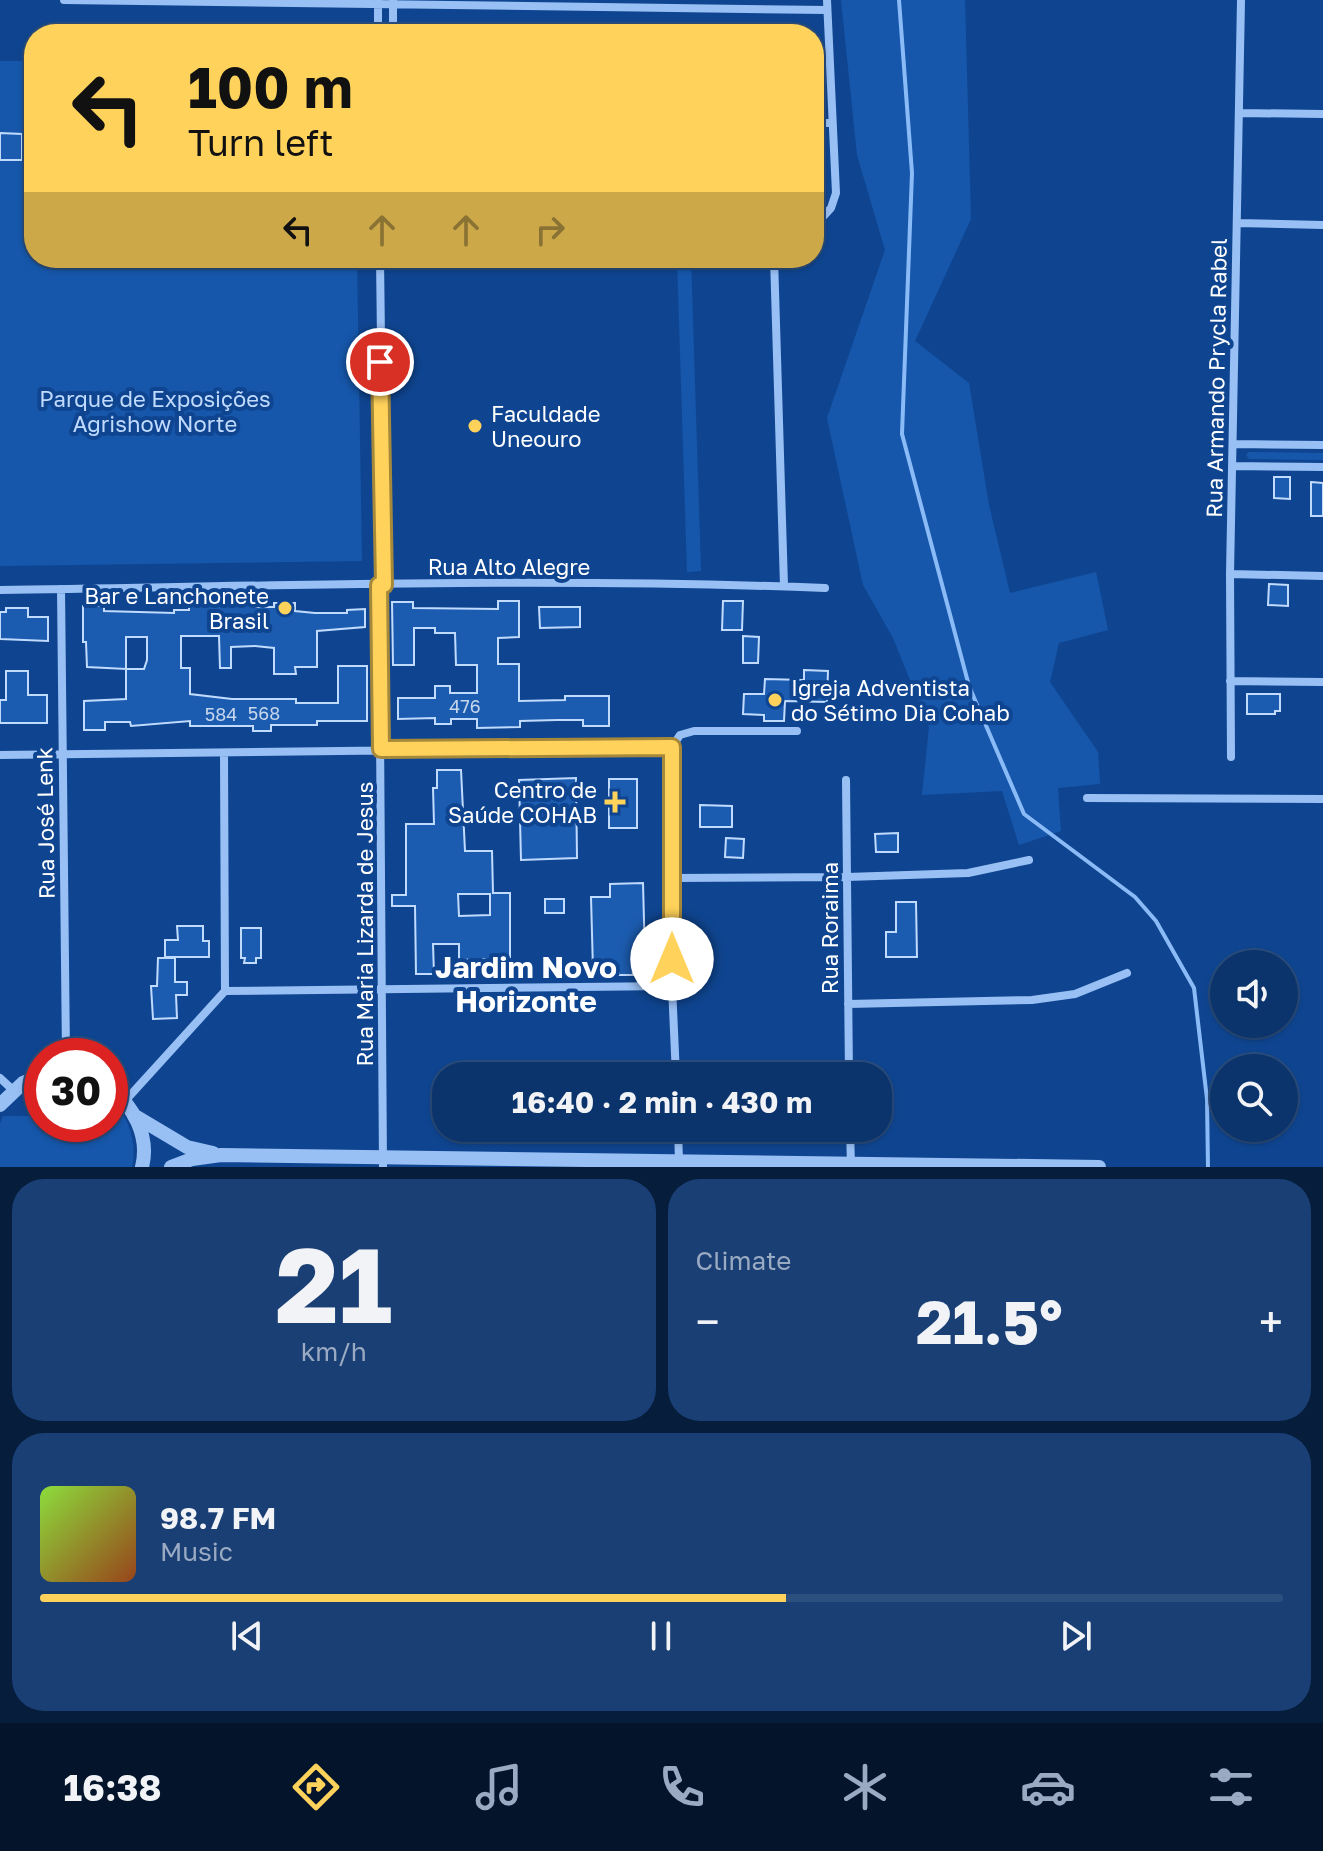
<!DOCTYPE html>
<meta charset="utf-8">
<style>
:root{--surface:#0b346c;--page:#193f74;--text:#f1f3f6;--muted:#9aaac2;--line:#2b4f7f;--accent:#ffd25b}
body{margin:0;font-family:"Golos Text",sans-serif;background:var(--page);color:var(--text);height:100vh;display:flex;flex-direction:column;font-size:30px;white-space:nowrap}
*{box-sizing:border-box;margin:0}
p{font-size:26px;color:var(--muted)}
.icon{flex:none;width:44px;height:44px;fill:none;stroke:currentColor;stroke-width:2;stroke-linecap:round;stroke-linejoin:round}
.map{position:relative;height:1167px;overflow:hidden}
.side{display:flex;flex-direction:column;gap:12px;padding:12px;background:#061d3b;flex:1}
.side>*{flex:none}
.banner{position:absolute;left:24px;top:24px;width:800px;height:244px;border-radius:32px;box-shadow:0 2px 6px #0004,0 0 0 2px var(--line);background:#ffd25b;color:#111;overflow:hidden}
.tools{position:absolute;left:1210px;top:950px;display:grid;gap:16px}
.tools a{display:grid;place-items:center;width:88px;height:88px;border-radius:50%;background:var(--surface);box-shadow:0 2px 6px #0004,0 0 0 2px var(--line);font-size:40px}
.speed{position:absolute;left:24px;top:1038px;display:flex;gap:16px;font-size:40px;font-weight:700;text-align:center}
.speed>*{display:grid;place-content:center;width:104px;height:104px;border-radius:50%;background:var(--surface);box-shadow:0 2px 6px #0004,0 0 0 2px var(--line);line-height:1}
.speed .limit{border:12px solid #d22;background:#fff;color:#111}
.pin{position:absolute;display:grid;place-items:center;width:68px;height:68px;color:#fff;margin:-34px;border:4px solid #fff;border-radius:50%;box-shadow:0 2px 8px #0007}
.me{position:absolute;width:88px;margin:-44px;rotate:0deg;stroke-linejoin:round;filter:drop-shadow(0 0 6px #0008)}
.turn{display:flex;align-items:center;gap:28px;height:168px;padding:0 32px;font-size:36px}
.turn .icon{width:104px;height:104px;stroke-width:2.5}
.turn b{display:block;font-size:56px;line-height:68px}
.lanes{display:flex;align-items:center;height:76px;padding:0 32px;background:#0003;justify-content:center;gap:40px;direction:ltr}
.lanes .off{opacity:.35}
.big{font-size:60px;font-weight:700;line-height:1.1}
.side .card{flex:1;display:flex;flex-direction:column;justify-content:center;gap:12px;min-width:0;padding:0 28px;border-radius:32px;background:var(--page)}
.side .dial{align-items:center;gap:0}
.dial b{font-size:104px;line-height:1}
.song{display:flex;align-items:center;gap:24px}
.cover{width:96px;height:96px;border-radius:12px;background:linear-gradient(135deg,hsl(90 70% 55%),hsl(20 70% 35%))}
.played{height:8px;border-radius:4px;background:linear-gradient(90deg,var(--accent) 60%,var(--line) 60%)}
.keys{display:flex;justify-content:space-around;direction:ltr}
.heat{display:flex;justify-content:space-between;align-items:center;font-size:44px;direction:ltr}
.side .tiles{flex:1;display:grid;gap:12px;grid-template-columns:1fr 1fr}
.card:last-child{grid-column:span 2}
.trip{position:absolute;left:432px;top:1062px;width:460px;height:80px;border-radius:32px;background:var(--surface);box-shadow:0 2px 6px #0004,0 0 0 2px var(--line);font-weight:700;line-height:80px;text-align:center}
.menu{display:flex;height:128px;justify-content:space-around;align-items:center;background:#04152b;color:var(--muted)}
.menu .icon{width:56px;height:56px}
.menu .on{color:var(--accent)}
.menu b{font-size:36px;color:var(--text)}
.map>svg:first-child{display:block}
</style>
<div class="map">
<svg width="1323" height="1167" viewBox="0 0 1323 1167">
<rect width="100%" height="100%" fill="#0f4590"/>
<!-- green -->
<path fill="#1657ab" d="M 841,0 L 965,0 L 971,219 L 915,341 L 969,383 L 989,505 L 1010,593 L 1096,572 L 1108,630 L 1059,643 L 1050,682 L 1098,752 L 1100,784 L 1058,788 L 1061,831 L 1019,845 L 1002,791 L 922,795 L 929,727 L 893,638 L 863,585 L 827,418 L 885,250 L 857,155 Z
M 0,61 L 34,61 L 34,258 L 357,258 L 362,561 L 0,566 Z
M 677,258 L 691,258 L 701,571 L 687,572 Z
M 1249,452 L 1323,453 L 1323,460 L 1249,459 L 1246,455 Z
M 110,1098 C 129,1118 137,1140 132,1167 L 0,1167 L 0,1124 L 3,1116 L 42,1116 L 42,1124 L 110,1124 Z"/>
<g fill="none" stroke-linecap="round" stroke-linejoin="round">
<!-- stream -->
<path stroke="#8abbf7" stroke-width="4" d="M 899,0 L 912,173 L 902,434 L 969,686 L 1024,814 L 1135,897 L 1156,921 L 1194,988 L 1207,1099 L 1208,1167"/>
</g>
<!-- building -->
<path fill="#1c5cb0" stroke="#c0dbfe" stroke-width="2" fill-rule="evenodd" d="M 0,133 L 22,134 L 22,160 L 0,160 Z
M 1274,477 L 1290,477 L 1290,499 L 1274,498 Z
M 1311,482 L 1323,483 L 1323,516 L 1311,516 Z
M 1269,584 L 1288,585 L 1288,606 L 1268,605 Z
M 498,601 L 519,601 L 519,637 L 498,638 L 498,664 L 519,664 L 519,701 L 565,700 L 565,696 L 609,696 L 609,726 L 583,726 L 583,720 L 557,720 L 520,721 L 520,727 L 477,728 L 477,719 L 451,719 L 451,724 L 435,724 L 435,718 L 398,719 L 398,698 L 435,698 L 435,686 L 450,686 L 450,693 L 477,693 L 477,665 L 456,665 L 455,633 L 435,633 L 435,628 L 414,628 L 414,665 L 393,665 L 392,602 L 413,602 L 413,608 L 498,609 Z
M 723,601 L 743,601 L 742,630 L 722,630 Z
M 274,603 L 295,603 L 295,611 L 315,613 L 347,613 L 347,610 L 365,609 L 365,627 L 317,631 L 317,667 L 295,667 L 296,674 L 274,674 L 274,648 L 255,646 L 231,647 L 231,668 L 220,668 L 219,636 L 181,636 L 181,668 L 190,668 L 190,694 L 232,699 L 296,699 L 296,703 L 338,703 L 338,666 L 367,666 L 367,721 L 317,721 L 317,725 L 271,725 L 271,731 L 253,731 L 253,726 L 190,726 L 190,721 L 131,726 L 130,722 L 105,722 L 105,730 L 84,730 L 84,701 L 126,699 L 126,669 L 144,669 L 147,660 L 147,637 L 126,637 L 126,669 L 87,667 L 86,642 L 83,642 L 83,606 L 104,606 L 104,611 L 174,613 L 174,610 L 189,610 L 189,604 L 252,604 L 253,607 L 274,607 Z
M 539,607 L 580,607 L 580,627 L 540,628 Z
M 6,608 L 28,608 L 28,617 L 48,617 L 48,641 L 0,639 L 0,612 L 6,612 Z
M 743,636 L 759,637 L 758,663 L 743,663 Z
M 804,670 L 828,671 L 827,702 L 785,701 L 784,721 L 764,721 L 764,715 L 743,714 L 744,694 L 764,694 L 765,679 L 804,680 Z
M 6,671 L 28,671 L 28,695 L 47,695 L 47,723 L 0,723 L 0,700 L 6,700 Z
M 1247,694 L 1280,694 L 1280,711 L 1275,711 L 1275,714 L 1247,714 Z
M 437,770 L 461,770 L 465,851 L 492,851 L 493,893 L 510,893 L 510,963 L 489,963 L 489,959 L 459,960 L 459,944 L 433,944 L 434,974 L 416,974 L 415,906 L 392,906 L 392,895 L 406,895 L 406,824 L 434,824 L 433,788 L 437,788 ZM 458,894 L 490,894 L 490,915 L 459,916 Z
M 576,778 L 577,858 L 521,860 L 519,780 Z
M 609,779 L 637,779 L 637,828 L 609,828 Z
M 700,805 L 732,806 L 732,827 L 700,827 Z
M 898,833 L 898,852 L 876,852 L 875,834 Z
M 726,838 L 744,839 L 743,858 L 725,857 Z
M 643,883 L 645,959 L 632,959 L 633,975 L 619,975 L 619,969 L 593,970 L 591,897 L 610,897 L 610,884 Z
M 545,899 L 564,899 L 564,913 L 545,913 Z
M 896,902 L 916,902 L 917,957 L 886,957 L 886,932 L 896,932 Z
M 177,926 L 203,926 L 203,941 L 209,941 L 209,957 L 165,957 L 165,940 L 178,940 Z
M 241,928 L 261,928 L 261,958 L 256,958 L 256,963 L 244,963 L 245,958 L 241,958 Z
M 158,958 L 175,958 L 175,982 L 187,982 L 187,995 L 176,995 L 177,1018 L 153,1019 L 151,986 L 157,986 Z"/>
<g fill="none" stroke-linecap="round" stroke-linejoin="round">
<!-- minor -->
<path stroke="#99c0f4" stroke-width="8" d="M 64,0 L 827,10
M 393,0 L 393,34
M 378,1 L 378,34
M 1240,113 L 1323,114
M 814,123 L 832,123
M 814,220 L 820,220 L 831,208 L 836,193 L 827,0
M 1237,223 L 1323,225
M 380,258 L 384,585
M 774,258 L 784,586
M 1234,444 L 1323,445
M 1233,466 L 1323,467
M 1230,574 L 1323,576
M 379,585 L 383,1167
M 61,589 L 66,1056
M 0,590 C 275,586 551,577 825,588
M 1230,681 L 1323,682
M 672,747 L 672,986 L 676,1076
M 672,747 L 680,735 L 694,731 L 797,731
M 224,753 L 225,991
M 0,755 L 672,747
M 1231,757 L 1230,574 L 1241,0
M 846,780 L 849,1076
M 1087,798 L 1323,799
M 672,878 L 847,877 L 968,873 L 1029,860
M 225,991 L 672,986
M 848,1004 L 1032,1000 L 1075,994 L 1127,973
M 0,1078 L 14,1091
M 125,1101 L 225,991
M 678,1128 L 679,1162
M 850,1128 L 851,1166"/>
<!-- tertiary -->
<path stroke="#99c0f4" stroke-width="14" d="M 110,1087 C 133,1106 150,1136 142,1167
M 0,1105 L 23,1083 L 42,1075
M 135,1116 L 187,1147 L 213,1153
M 171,1167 L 192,1159 L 221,1155 L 1099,1167"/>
</g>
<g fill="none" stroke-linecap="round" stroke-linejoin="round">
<!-- route casing -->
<g stroke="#a6883b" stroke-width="20">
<path id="route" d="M 380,362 L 384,585 L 379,585 L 381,749 L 672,747 L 672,959"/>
</g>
<!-- route -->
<use href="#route" stroke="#ffd25b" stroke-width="14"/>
</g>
<!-- markers -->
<g fill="#ffd25b" stroke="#0f4590" stroke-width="3">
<circle cx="475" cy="426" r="8"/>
<circle cx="285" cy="608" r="8"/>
<circle cx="775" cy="700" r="8"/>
<path d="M611 790h8v8h8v8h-8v8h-8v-8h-8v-8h8z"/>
</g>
<g text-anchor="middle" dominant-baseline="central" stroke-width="8" stroke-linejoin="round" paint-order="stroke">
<!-- number labels -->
<g font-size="18" fill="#c6d6eb">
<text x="465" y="706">476</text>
<text x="264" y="713">568</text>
<text x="221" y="714">584</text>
</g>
<!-- street labels -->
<g font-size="22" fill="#fff" stroke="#0f4590">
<text transform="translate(1216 378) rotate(-89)">Rua Armando Prycla Rabel</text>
<text x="509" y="566">Rua Alto Alegre</text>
<text transform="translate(45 823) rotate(-91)">Rua José Lenk</text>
<text transform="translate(364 924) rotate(-90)">Rua Maria Lizarda de Jesus</text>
<text transform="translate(829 928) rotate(-90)">Rua Roraima</text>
</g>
<!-- park labels -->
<g font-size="22" fill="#c0dbfe" stroke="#0f4590">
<text x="155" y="398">Parque de Exposições<tspan x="155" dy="25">Agrishow Norte</tspan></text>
</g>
<!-- poi labels -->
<g font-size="22" fill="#fff" stroke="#0f4590" text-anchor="start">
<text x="491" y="413">Faculdade<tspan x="491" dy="25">Uneouro</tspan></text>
<text x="269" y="595" text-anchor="end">Bar e Lanchonete<tspan x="269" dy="25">Brasil</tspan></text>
<text x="791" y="687">Igreja Adventista<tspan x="791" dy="25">do Sétimo Dia Cohab</tspan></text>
<text x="597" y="789" text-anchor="end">Centro de<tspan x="597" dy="25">Saúde COHAB</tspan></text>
</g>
<!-- district labels -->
<g font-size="30" font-weight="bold" fill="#fff" stroke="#0f4590">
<text x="526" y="967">Jardim Novo<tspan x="526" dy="34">Horizonte</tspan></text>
</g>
</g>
</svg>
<div class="tools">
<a><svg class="icon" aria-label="sound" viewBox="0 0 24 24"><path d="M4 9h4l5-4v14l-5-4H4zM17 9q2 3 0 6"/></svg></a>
<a><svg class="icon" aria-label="search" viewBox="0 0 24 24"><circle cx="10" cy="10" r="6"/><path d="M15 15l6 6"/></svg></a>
</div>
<div class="speed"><div class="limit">30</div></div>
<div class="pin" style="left:380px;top:362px;background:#d93025"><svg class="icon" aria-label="arrive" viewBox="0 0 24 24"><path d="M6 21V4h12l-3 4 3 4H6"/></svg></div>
<svg class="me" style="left:672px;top:959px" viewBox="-20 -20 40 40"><circle r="19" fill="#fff"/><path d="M0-13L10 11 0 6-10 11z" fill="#ffd25b"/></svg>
<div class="trip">16:40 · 2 min · 430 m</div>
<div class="banner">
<div class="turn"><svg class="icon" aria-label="left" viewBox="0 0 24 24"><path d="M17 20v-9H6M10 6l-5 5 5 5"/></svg><div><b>100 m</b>Turn left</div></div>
<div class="lanes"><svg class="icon" aria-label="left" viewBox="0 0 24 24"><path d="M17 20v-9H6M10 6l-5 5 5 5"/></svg><svg class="icon off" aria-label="ahead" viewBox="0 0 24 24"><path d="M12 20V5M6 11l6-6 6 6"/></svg><svg class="icon off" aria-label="ahead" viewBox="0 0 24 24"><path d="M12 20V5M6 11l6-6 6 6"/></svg><svg class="icon off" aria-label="right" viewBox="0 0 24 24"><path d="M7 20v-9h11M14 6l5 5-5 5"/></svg></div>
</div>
</div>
<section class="side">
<div class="tiles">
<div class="card dial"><b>21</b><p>km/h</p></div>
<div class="card"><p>Climate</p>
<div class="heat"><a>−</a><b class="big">21.5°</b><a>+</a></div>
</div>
<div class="card">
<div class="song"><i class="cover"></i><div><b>98.7 FM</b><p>Music</p></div></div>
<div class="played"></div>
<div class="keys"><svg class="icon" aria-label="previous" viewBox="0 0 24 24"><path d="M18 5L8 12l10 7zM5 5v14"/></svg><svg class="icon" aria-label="pause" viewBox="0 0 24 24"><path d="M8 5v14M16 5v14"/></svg><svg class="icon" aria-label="next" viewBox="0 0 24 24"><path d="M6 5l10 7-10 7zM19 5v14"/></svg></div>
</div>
</div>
</section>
<nav class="menu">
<b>16:38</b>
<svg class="icon on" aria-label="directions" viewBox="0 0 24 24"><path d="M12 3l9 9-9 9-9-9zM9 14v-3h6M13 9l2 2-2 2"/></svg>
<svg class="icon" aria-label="music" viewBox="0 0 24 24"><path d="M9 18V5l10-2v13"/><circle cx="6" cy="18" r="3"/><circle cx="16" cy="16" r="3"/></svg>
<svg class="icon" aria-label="phone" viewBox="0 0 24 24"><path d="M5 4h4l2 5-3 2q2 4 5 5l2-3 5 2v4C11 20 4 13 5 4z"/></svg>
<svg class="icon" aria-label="climate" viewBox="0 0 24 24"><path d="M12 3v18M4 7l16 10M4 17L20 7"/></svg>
<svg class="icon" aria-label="car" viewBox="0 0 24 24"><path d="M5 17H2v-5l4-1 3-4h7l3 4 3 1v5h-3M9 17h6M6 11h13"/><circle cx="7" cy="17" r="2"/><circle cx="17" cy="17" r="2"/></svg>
<svg class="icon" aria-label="filters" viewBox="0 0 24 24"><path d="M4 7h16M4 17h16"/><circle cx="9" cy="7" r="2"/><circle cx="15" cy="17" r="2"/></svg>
</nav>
